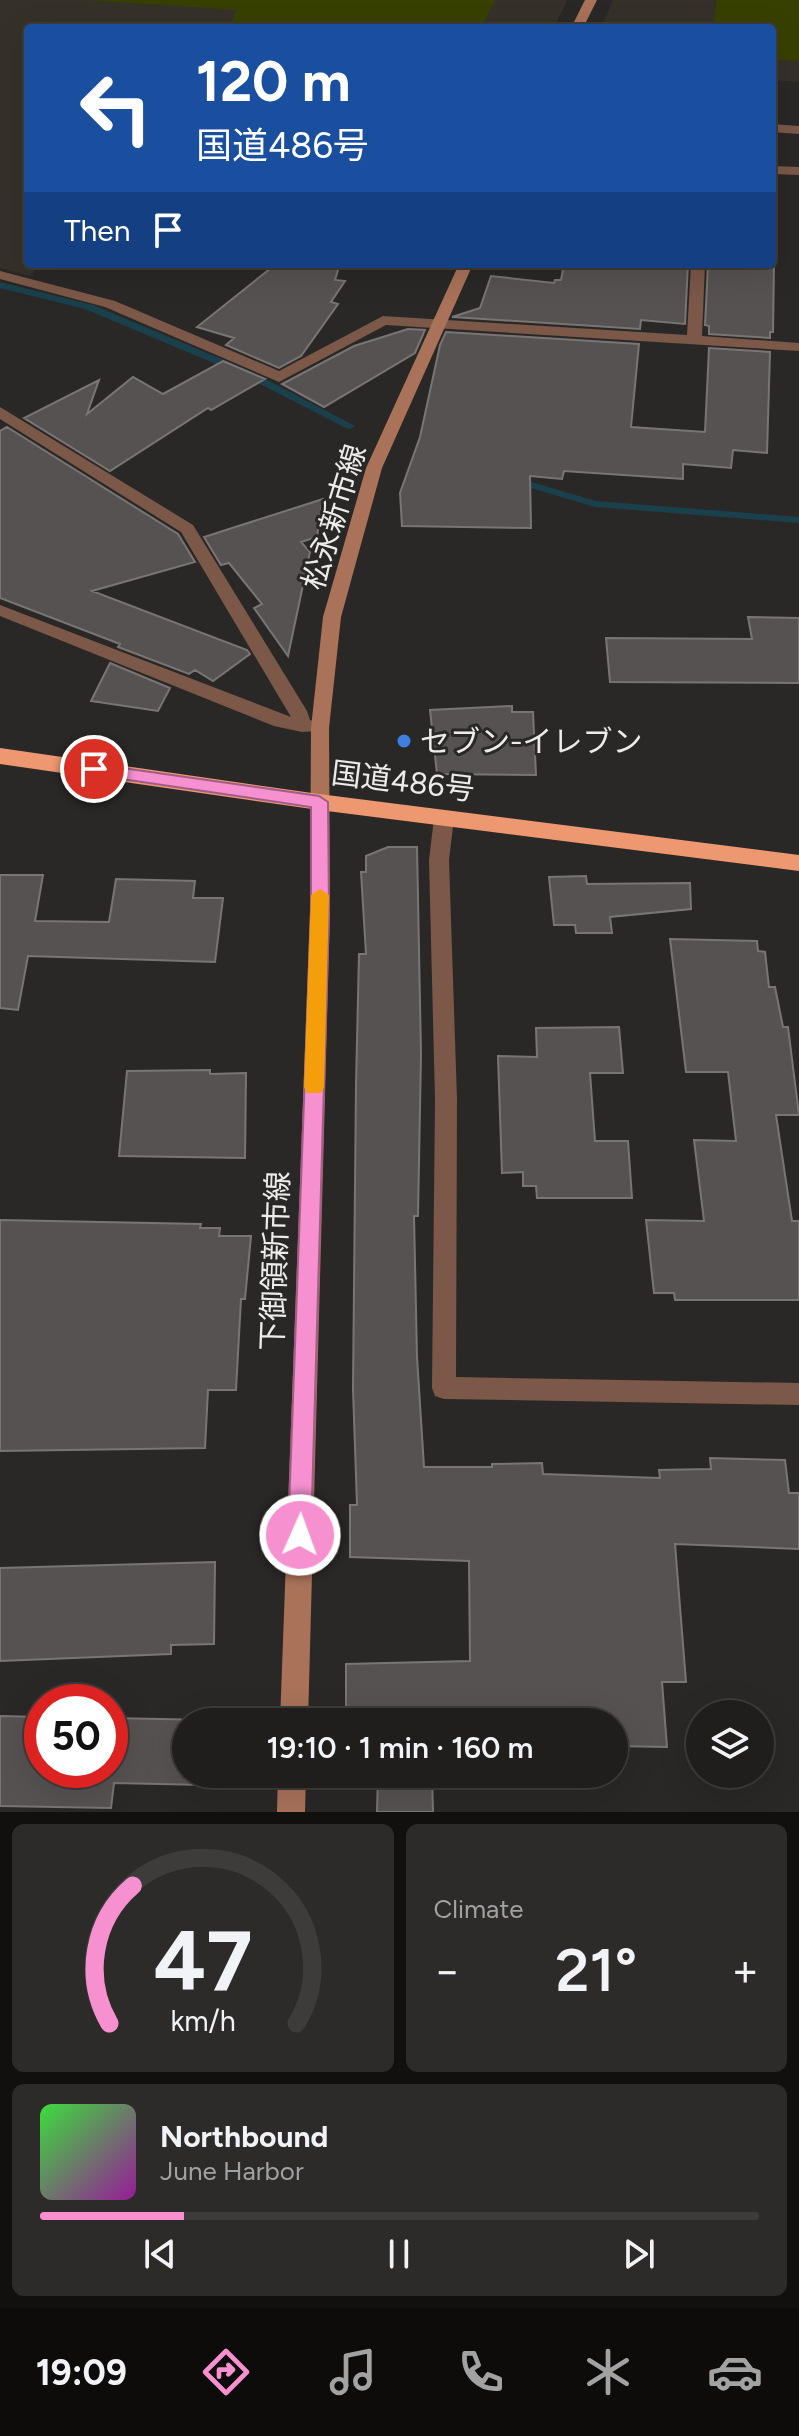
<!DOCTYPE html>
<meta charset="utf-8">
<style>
:root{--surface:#201e1c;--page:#2d2b29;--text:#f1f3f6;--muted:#a2a2a3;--line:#3d3c3b;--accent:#f690cf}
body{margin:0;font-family:Figtree,"Noto Sans JP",sans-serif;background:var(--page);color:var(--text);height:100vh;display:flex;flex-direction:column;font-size:30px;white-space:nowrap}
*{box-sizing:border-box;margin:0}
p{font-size:26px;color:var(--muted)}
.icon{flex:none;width:44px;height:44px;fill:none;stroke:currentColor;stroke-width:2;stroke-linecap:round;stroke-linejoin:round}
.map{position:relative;height:1812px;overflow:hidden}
.drawer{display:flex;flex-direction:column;gap:12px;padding:12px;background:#12100f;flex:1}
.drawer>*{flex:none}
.banner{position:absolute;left:24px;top:24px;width:752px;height:244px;border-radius:8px;box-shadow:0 8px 32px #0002,0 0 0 2px var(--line);background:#1a4fa0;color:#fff;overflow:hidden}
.fabs{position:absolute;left:686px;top:1700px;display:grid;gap:16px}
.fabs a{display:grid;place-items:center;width:88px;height:88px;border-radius:50%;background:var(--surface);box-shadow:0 8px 32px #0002,0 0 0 2px var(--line);font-size:40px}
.speed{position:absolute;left:24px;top:1684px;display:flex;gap:16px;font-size:40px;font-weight:700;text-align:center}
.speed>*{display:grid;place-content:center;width:104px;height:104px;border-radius:50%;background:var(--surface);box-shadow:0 8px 32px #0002,0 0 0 2px var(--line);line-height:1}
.speed .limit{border:12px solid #d22;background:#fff;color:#111}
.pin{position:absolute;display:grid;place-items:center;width:68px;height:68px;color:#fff;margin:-34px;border:4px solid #fff;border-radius:50%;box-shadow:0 2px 8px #0007}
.me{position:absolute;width:88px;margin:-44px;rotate:2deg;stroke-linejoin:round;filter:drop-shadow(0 0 6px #0008)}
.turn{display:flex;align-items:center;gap:28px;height:168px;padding:0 40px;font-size:36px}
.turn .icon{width:104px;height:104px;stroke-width:2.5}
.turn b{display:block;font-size:56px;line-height:68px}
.then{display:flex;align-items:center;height:76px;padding:0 40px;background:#0003;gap:16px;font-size:30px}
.big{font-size:60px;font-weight:600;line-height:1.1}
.drawer .widget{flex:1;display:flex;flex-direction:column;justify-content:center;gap:12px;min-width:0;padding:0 28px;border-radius:12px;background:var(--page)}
.drawer .dial{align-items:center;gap:0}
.dial svg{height:208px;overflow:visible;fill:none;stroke:var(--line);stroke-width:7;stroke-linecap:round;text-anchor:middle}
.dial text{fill:var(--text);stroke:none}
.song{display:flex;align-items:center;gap:24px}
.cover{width:96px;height:96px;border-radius:12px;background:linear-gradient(135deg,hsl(120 70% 55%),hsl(300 70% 35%))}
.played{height:8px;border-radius:4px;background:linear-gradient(90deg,var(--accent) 20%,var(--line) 20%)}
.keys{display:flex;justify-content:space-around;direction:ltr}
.heat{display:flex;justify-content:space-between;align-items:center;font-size:44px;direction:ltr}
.drawer .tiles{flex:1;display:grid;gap:12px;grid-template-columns:1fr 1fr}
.widget:last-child{grid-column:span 2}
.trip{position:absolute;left:172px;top:1708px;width:456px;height:80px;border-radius:40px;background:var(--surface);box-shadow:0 8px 32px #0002,0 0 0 2px var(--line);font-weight:600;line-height:80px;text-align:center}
.menu{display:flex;height:128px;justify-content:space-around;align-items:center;background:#0d0c0b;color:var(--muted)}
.menu .icon{width:56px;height:56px}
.menu .active{color:var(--accent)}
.menu b{font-size:36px;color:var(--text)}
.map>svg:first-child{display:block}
</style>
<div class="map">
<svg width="799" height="1812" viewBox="0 0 799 1812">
<rect width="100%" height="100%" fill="#2a2826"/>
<!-- built -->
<path fill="#363128" d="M 0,0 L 567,0 L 554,28 L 28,28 L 28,264 L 39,264 L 31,276 L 0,268 Z
M 613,0 L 799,0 L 799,82 L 772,80 L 772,28 L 601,28 Z"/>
<!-- green -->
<path fill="#384000" d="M 88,0 L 495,0 L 481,28 L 276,28 L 231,25 L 236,10 Z
M 717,0 L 799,0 L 799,61 L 772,59 L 772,28 L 713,28 Z"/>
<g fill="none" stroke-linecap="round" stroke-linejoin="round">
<!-- stream -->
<path fill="#1a414b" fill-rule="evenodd" d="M 0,282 L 93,305 L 250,371 L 355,426 L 350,429 L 346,428 L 242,375 L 85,309 L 0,288 Z
M 511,476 L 596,501 L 799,517 L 799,523 L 595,507 L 507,481 L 505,479 Z"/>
</g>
<!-- building -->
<path fill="#565251" stroke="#797574" stroke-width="2" d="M 276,264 L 332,264 L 331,267 L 339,267 L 335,280 L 345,281 L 331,302 L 338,304 L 301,356 L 279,368 L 226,345 L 234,338 L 197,327 Z
M 564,264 L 688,264 L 685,324 L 641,320 L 640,329 L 452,317 L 480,308 L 491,276 L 554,283 L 555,280 L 561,280 Z
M 708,264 L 774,264 L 773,332 L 770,332 L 770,338 L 709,334 L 709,326 L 705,325 Z
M 408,329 L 425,330 L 415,353 L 324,407 L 282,384 L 354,346 Z
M 446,332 L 639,344 L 631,427 L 705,432 L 709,348 L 770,352 L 767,453 L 733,450 L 731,468 L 683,464 L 683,479 L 564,471 L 562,479 L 530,476 L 531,528 L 402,526 L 400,493 L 420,437 L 440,345 Z
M 223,361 L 265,379 L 211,410 L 208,408 L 110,471 L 24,418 L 99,380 L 87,414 L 133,377 L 163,394 Z
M 7,427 L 178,534 L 195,562 L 92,591 L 247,650 L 250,654 L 213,681 L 195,670 L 189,674 L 118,647 L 120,644 L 0,598 L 0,431 Z
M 323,499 L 317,537 L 301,542 L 310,552 L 288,656 L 254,608 L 262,604 L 229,563 L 221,565 L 204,537 Z
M 748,617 L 799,618 L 799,683 L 610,682 L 606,638 L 752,639 Z
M 110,663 L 170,688 L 158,711 L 91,701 Z
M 512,706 L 512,712 L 533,712 L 536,775 L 437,774 L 430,710 Z
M 388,847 L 417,847 L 421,1054 L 418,1216 L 414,1216 L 417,1357 L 424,1467 L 492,1467 L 492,1464 L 542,1463 L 543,1474 L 660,1478 L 659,1470 L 711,1469 L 710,1458 L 785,1460 L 789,1493 L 799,1493 L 799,1549 L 675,1544 L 686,1682 L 662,1682 L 667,1747 L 614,1746 L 614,1722 L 346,1722 L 346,1664 L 470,1661 L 469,1561 L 350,1557 L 350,1505 L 357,1505 L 353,1389 L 356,1085 L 359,954 L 366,954 L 361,872 L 366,872 L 366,856 Z
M 0,875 L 43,875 L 35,921 L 109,922 L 116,879 L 195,881 L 193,898 L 223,898 L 215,962 L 28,956 L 18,1010 L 0,1008 Z
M 586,876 L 587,884 L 690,883 L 691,909 L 610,917 L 612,933 L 576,933 L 575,925 L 554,925 L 549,877 Z
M 670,939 L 757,941 L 758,951 L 765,952 L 769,987 L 775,987 L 783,1027 L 788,1027 L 799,1115 L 776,1115 L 792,1221 L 799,1221 L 799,1300 L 675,1300 L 674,1293 L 654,1293 L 646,1220 L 704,1221 L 694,1140 L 736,1141 L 728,1072 L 686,1072 Z
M 619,1027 L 623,1073 L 590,1073 L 595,1141 L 628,1141 L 632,1198 L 537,1198 L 536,1186 L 523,1186 L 523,1172 L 502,1173 L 498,1056 L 537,1057 L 536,1028 Z
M 210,1070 L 210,1074 L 246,1073 L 245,1158 L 119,1156 L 127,1071 Z
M 0,1220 L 201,1224 L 200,1228 L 220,1228 L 219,1236 L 251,1236 L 245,1299 L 241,1299 L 236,1390 L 208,1390 L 205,1448 L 0,1451 Z
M 215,1562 L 214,1644 L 171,1645 L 171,1654 L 0,1661 L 0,1568 Z
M 0,1716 L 42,1717 L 42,1770 L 110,1770 L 110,1718 L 210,1720 L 210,1722 L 186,1722 L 186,1774 L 205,1774 L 204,1785 L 114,1783 L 111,1808 L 0,1806 Z
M 378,1774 L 432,1774 L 433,1812 L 377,1812 Z"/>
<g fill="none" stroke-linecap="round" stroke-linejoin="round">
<!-- street -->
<path fill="#7b5848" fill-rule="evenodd" d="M 772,124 L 799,126 L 799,134 L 772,132 Z
M 772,166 L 799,167 L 799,175 L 772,174 Z
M 691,264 L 705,264 L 702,336 L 799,343 L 799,351 L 386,325 L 279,382 L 105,307 L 0,279 L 0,271 L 115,301 L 279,371 L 383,316 L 687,335 Z
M 0,407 L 193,525 L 307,711 L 310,720 L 319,723 L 321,727 L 319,731 L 302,732 L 274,726 L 0,616 L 0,605 L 291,717 L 181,532 L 0,419 Z
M 444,811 L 454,818 L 449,860 L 457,1099 L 456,1377 L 799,1383 L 799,1405 L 444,1399 L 435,1396 L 432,1388 L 435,1099 L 429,860 L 434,818 Z"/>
<!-- secondary -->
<path fill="#a97259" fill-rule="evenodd" d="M 585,0 L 597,0 L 583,28 L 571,28 Z
M 459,264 L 473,264 L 382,468 L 341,617 L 329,728 L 330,911 L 308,1722 L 280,1722 L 310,911 L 311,728 L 323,617 L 366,468 Z
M 278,1774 L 306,1774 L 305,1812 L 277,1812 Z"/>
<!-- highway -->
<path fill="#ed9870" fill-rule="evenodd" d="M 0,748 L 319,794 L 799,855 L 799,871 L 319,810 L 0,764 Z"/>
</g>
<!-- route -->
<path fill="#f690cf" stroke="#a05e87" stroke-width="2" d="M 94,764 L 319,796 L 328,802 L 329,911 L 311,1535 L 308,1543 L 300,1546 L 292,1543 L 288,1535 L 311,911 L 311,807 L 88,774 L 85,769 L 88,765 Z"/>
<!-- slow -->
<path fill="#f59e0b" d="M 320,889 L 329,895 L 324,1087 L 321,1093 L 307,1093 L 304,1087 L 311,895 Z"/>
<!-- markers -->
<circle fill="#3f7fe0" stroke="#2a2826" stroke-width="3" cx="404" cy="741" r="8"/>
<g text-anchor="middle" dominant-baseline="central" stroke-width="6" stroke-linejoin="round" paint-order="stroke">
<!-- street labels -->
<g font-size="30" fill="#edecea" stroke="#2a2826">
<text transform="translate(334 517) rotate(-73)">松永新市線</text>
<text transform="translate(403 781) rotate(7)">国道486号</text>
<text transform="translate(275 1261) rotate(-88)">下御領新市線</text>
</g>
<!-- poi labels -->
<g font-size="30" fill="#edecea" stroke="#2a2826" text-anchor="start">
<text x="420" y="741">セブン-イレブン</text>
</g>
</g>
</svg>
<div class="fabs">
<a><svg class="icon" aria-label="layers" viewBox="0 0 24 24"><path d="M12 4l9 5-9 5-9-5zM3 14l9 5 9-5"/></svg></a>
</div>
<div class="speed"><div class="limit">50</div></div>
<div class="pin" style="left:94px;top:769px;background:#d93025"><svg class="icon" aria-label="arrive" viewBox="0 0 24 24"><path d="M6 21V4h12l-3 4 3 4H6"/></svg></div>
<svg class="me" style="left:300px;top:1535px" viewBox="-20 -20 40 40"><circle r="17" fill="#f690cf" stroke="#fff" stroke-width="3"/><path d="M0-11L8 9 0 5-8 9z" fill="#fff"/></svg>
<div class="trip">19:10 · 1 min · 160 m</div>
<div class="banner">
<div class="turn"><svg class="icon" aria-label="left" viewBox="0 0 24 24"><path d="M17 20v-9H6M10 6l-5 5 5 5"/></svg><div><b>120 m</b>国道486号</div></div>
<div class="then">Then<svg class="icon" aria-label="arrive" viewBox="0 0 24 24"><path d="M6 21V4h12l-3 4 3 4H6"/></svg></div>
</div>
</div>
<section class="drawer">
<div class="tiles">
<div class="widget dial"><svg viewBox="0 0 100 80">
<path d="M14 69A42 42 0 1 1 86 69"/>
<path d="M14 69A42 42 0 0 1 23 16" stroke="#f690cf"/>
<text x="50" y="56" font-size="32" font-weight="700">47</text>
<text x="50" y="72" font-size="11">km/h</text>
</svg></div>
<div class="widget"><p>Climate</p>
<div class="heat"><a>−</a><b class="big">21°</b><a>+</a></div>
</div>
<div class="widget">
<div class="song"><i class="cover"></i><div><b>Northbound</b><p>June Harbor</p></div></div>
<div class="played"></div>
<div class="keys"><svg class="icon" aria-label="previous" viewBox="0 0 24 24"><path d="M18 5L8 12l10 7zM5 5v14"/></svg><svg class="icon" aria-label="pause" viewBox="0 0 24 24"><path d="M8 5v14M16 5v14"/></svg><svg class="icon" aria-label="next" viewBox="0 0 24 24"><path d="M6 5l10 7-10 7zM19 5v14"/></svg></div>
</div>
</div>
</section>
<nav class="menu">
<b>19:09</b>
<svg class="icon active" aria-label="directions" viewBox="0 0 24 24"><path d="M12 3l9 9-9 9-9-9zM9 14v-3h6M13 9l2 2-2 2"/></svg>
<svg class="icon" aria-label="music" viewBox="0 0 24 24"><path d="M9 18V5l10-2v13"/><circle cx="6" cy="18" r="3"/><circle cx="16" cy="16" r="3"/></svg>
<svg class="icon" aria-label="phone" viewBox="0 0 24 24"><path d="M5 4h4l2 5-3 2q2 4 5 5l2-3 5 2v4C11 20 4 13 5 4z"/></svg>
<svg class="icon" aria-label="climate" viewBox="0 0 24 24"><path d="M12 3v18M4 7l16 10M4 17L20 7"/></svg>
<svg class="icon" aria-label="car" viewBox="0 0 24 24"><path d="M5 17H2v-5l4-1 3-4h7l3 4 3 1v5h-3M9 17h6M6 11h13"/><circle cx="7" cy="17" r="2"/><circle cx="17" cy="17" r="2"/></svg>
</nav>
